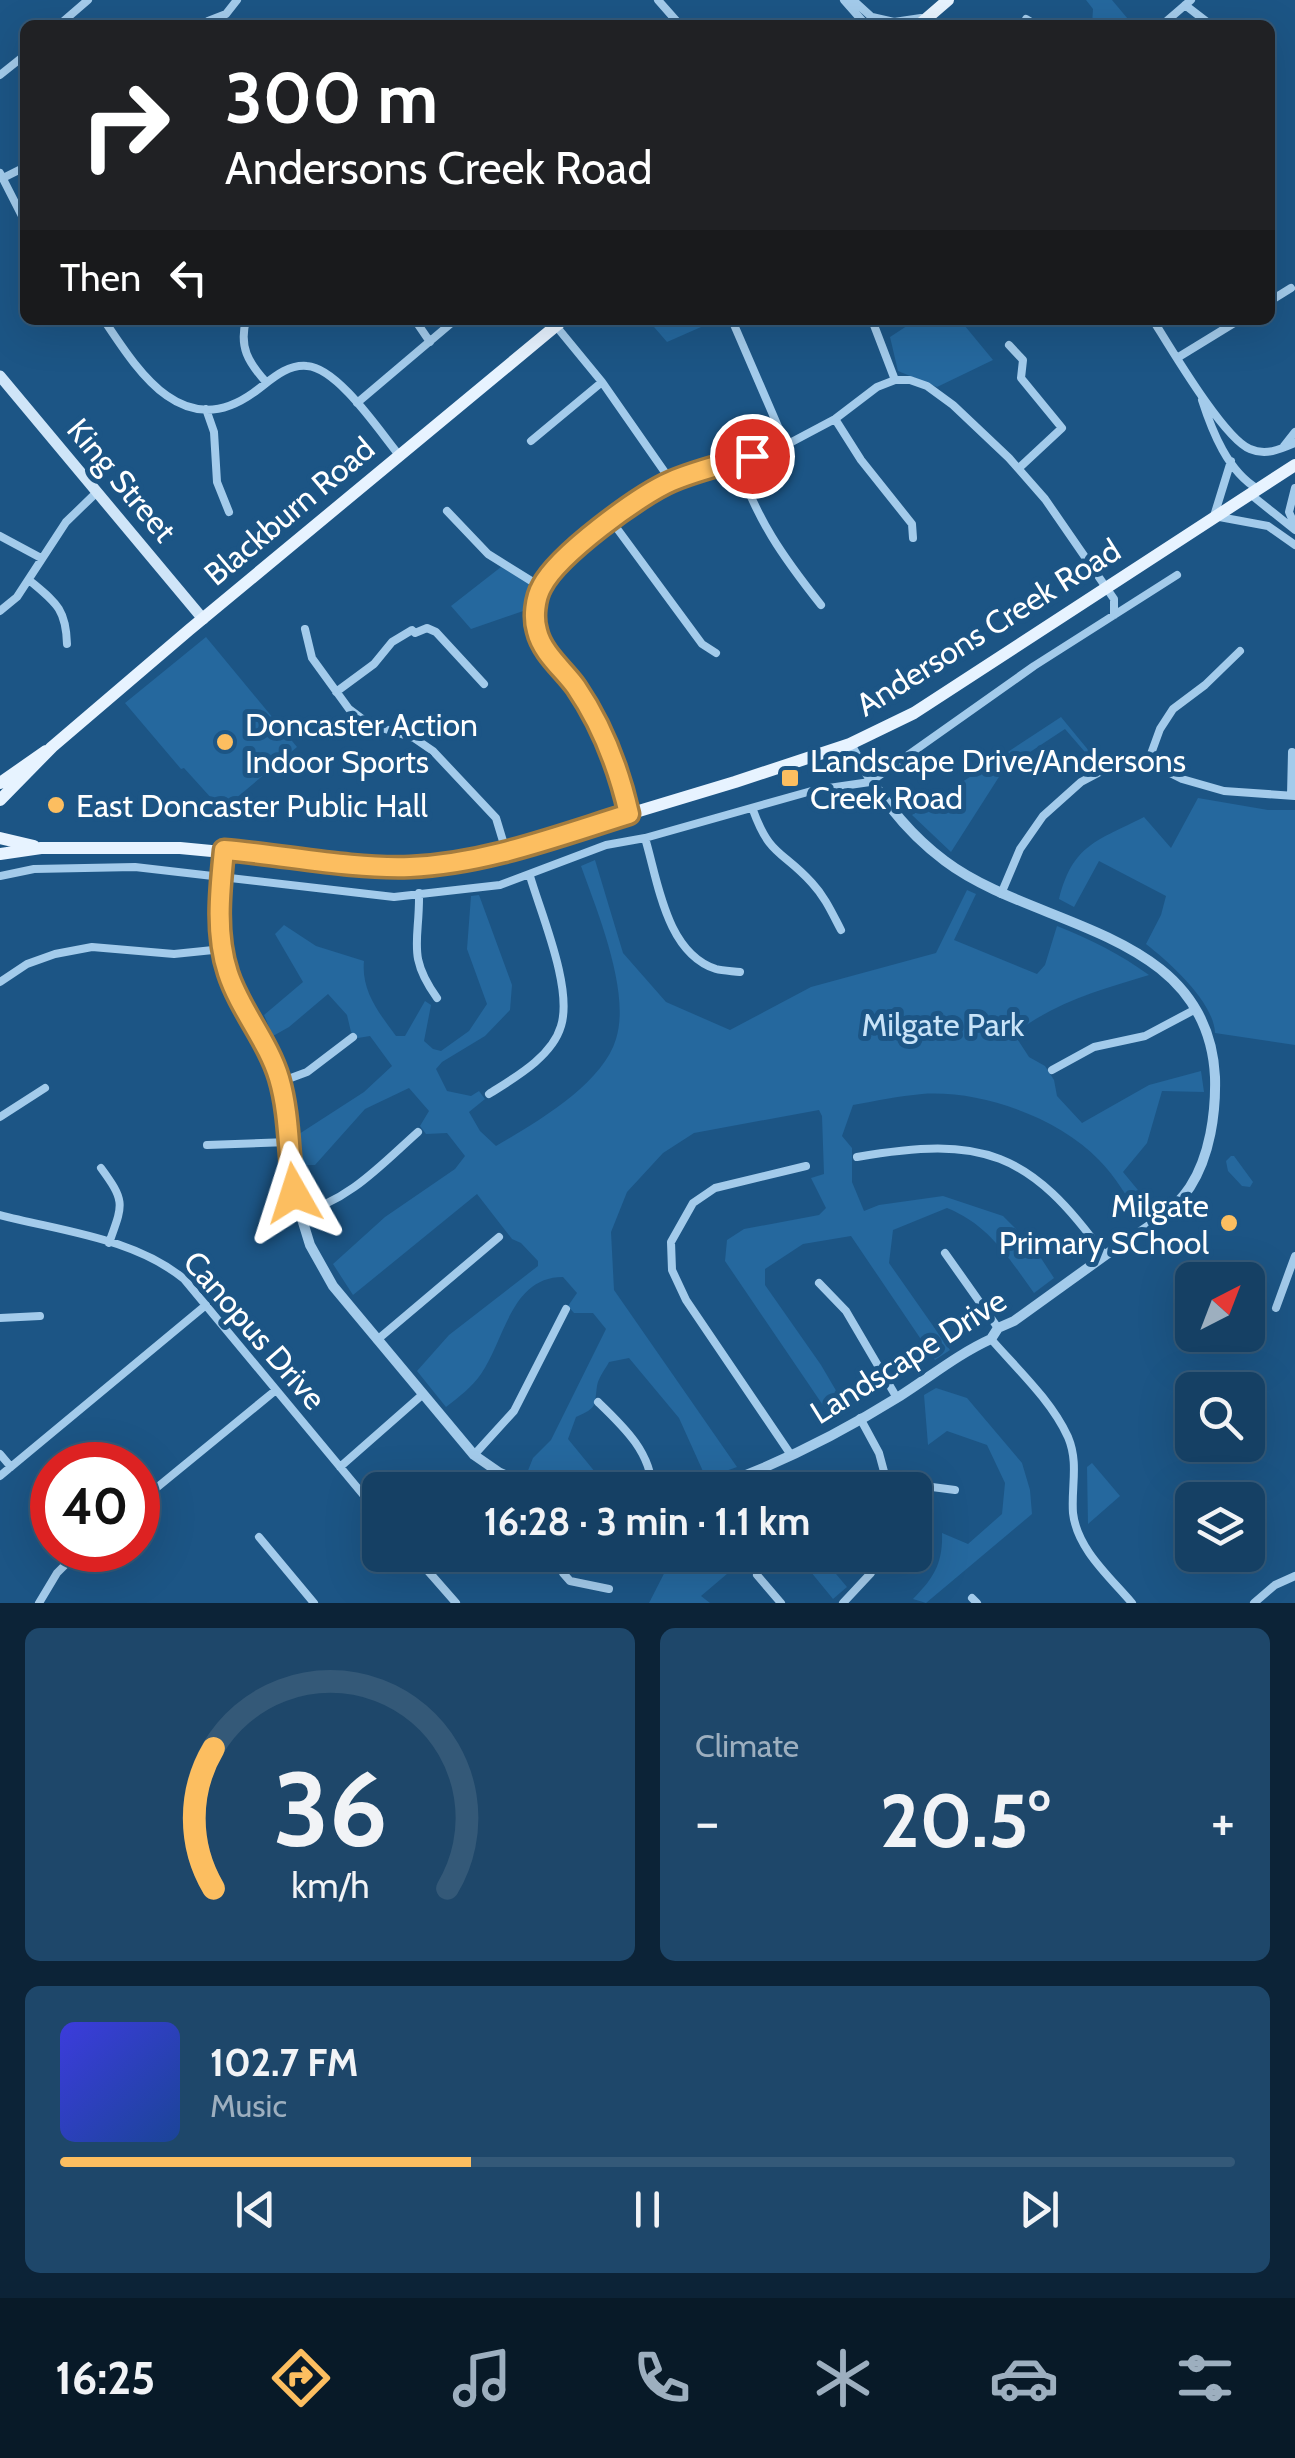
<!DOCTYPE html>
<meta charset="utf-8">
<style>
:root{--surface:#154064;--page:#1e476a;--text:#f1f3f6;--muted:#9dafbf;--line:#345978;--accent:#fcbe60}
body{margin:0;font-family:Cabin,sans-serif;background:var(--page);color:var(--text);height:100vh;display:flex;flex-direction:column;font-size:38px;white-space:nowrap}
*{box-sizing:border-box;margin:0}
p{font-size:32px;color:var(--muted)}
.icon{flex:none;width:55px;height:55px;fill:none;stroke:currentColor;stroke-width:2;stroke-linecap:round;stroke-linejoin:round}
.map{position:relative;height:1603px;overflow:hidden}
.panel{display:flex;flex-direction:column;gap:25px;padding:25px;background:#0c2337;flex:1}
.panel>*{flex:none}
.hud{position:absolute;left:20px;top:20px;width:1255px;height:305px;border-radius:15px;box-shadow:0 10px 40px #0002,0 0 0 2px var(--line);background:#202124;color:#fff;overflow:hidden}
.needle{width:65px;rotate:42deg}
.buttons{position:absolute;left:1175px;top:1262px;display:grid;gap:20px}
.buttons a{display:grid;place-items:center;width:90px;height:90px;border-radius:15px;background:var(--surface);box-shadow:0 10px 40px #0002,0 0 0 2px var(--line);font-size:50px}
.speed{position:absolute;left:30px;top:1442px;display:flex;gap:20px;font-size:50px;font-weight:700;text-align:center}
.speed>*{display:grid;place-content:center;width:130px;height:130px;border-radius:50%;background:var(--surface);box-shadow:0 10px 40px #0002,0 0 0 2px var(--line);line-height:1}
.speed .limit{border:15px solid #d22;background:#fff;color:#111}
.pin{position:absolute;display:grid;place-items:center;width:85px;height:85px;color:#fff;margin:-42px;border:5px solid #fff;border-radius:50%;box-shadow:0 2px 10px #0007}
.me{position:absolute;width:110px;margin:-55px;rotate:354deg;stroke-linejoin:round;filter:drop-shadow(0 0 8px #0008)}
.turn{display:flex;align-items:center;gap:35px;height:210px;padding:0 40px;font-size:45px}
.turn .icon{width:130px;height:130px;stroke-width:2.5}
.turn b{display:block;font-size:70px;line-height:85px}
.then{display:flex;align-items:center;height:95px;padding:0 40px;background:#0003;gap:20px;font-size:38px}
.big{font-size:75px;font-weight:800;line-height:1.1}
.panel .widget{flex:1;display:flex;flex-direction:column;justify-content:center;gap:15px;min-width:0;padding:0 35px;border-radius:15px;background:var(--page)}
.panel .dial{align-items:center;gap:0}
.dial svg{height:260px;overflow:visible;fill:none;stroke:var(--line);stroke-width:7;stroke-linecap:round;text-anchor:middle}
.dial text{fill:var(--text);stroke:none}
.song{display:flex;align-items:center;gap:30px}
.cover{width:120px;height:120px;border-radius:15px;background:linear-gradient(135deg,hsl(240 70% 55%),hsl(220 70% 35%))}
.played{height:10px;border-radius:5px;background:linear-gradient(90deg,var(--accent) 35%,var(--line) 35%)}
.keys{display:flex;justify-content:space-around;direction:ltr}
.heat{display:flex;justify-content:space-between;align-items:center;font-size:55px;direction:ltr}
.panel .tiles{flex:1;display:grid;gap:25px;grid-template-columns:1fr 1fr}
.widget:last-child{grid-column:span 2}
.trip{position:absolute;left:362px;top:1472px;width:570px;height:100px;border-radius:15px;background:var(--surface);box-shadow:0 10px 40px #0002,0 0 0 2px var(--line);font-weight:800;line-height:100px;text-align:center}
.menu{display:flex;height:160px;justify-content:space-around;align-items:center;background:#081a28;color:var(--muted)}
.menu .icon{width:70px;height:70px}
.menu .selected{color:var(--accent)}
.menu b{font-size:45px;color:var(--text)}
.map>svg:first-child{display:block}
</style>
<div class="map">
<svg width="1295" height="1603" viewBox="0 0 1295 1603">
<rect width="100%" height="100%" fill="#1c5585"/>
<!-- green -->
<path fill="#25689e" d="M 1086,0 L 1112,0 L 1133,25 L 1092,25 L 1093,9 Z
M 648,320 L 717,320 L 667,342 Z
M 916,320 L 960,320 L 993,360 L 937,387 L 898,371 L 890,337 Z
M 501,567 L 534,586 L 529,609 L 471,629 L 451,606 Z
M 206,637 L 297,747 L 222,810 L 184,768 L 181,769 L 125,703 Z
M 1061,717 L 1094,757 L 1091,759 L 1065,729 L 1004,769 L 951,852 L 912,815 Z
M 1198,798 L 1268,810 L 1295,810 L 1295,1045 L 1215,1033 C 1214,1002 1169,962 1146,944 L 1161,915 L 1166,896 L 1099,861 L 1074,907 L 1059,899 C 1073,844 1097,841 1144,817 L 1171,848 Z
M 595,860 L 623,953 L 666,1002 L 730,1030 L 811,987 L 936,953 L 967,890 L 976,894 L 954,940 L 1037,974 L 1045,965 L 1057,926 C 1090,939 1120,954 1149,975 C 1100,990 1055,1002 1014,1034 L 1029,1057 L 1045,1066 L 1054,1080 L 1057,1096 L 1082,1123 L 1149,1085 L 1201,1071 L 1204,1092 L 1162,1091 L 1147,1143 L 1123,1172 L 1152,1207 L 1140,1216 C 1127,1197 1115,1176 1099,1160 C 1058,1117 981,1090 922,1094 C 899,1096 875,1101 853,1105 L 842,1136 L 852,1148 L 852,1182 L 864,1211 L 879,1205 L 943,1196 L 1003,1216 L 1033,1246 L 1054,1278 L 1034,1293 C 1008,1257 989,1225 947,1208 L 893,1230 L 889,1263 L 950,1350 L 935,1360 L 851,1236 L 803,1244 L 765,1269 L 765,1285 L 821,1365 L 848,1411 L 833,1420 L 725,1261 L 727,1240 L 744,1229 L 819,1215 L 826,1208 L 811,1178 L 824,1174 L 822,1116 L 819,1110 L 694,1133 L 663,1153 L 627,1192 L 611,1232 L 614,1290 L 737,1467 L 706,1478 L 679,1418 L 629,1358 L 609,1362 C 606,1368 598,1378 597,1386 C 594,1407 598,1407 576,1417 L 568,1439 L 600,1478 L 597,1488 L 527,1473 L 533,1458 L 551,1440 L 606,1329 L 593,1313 L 574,1313 L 568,1306 L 577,1293 L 563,1277 C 511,1277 505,1339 481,1374 C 472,1387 459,1397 446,1407 L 417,1371 L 449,1335 L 538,1266 L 538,1261 L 521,1243 L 512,1239 L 477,1194 L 353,1295 L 333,1264 L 385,1217 L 455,1169 L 465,1156 L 447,1133 L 426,1134 L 420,1126 L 429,1111 L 409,1088 L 365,1109 L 315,1165 L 301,1165 L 299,1134 L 364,1092 L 392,1066 L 370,1036 L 358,1038 L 351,1032 L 347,1015 L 328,994 L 289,1027 L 273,1036 L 264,1015 L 303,982 L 275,934 L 284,925 L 316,946 L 364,961 C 361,991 379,1013 396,1036 L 405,1036 L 425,1001 L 431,1005 L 424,1041 L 433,1049 L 441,1051 L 469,1031 L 487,1004 L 467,949 L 471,896 L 479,895 L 512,985 L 510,1010 L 485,1036 L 442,1062 L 436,1069 L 447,1091 L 471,1096 L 479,1091 L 485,1099 L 469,1112 L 480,1131 L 496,1146 C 534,1124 603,1084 616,1039 C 631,992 597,911 581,866 Z
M 1231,1156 L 1234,1156 L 1253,1182 L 1250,1187 L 1242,1186 L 1228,1171 L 1226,1161 Z
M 936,1388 L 967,1398 L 1022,1463 L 1030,1490 L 1032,1514 L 926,1603 L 913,1599 C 934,1578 943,1563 942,1533 L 968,1544 L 1002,1514 L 1005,1483 L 987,1445 L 947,1431 L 928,1445 L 924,1395 Z
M 1092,1463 L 1120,1496 L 1088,1524 L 1087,1467 Z
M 687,1555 L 754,1555 L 754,1560 L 746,1564 L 741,1571 L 734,1568 L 701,1596 L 710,1603 L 649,1603 L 672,1558 Z
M 797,1555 L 820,1555 L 847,1587 L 833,1599 Z"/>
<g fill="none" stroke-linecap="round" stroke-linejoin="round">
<!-- minor -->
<path stroke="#a3cbeb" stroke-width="8" d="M 658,0 L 680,25
M 844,0 L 866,25
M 853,0 L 876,21
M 1185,5 L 1211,25
M 872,17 L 894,22 L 921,18
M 1026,19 L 1036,25
M 208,21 L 226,14 L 237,0
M 59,25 L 88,0
M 1162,25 L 1191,0
M 0,75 L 25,55
M 0,173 L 25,222
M 3,178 L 25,167
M 1270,301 L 1291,288
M 104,320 C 138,371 183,443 253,393 C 269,382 285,364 307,366 C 338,368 380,432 399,455
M 246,320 C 239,347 248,362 266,382
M 415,320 L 430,342
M 732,320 L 786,445
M 872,320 L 895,380
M 1153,320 C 1170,347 1224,439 1250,449 C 1266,456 1281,449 1295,443
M 556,326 L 602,382 L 671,481
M 1009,345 L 1023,360 L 1021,378 L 1062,428 L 1019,468
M 1177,358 L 1239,320
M 1202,400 C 1212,431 1228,472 1258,489
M 357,403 L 455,320
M 206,409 L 214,432 L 217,482 L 229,512
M 835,419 L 861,460 L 912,524 L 913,538
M 531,441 L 602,382
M 1284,446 L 1295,432
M 737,460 C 756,519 783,557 821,605
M 1231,461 L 1214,516 L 1268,526 L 1295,545
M 1295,488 L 1289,512 L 1295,526
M 1250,494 L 1295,530
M 447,511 L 488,554 L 541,587
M 610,519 L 702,644 L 716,653
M 0,536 L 41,558
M 29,580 C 55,602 66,608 67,644
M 0,611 L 17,597 L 66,522 L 96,493
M 305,629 L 312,658 L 349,709 L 369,724 L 414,738 L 433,751 L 496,818 L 506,851
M 336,692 L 374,664 L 392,642 L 412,630 L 415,633 L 427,628 L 436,632 L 484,684
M 1148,762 L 1160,729 L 1173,709 L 1205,685 L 1240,651
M 1291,795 L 1292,752
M 753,810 C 770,857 782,850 812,883 C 825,897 832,913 841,930
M 629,814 L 622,785 L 603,734 L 577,689 L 537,635 L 535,615 L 541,587 L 610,519 L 652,491 L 693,473 L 786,445 L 835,419 L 877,387 L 895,380 L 910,380 L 927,386 L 953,405 L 1009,458 L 1045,499 L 1114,599 L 1114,615
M 645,838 C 658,881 666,953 716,969 C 723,971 733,971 740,972
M 0,876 L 34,869 L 135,867 L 394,897 L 500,885 L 606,845 L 645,838 L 815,790 L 870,782 L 1034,666 L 1177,575
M 419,893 C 420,941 406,955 437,998
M 1001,894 L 1020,849 L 1043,816 L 1081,782 L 1113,765 L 1148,762 L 1182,779 L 1224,791 L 1295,796
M 0,982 L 27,964 L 55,954 L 92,947 L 174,954 L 223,949
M 1052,1070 L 1094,1047 L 1145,1036 L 1194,1010
M 280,1082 L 307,1072 L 353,1037
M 489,1094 C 514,1078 552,1057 561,1026 C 573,988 541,914 530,876
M 0,1117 L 45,1088
M 207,1145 L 289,1142
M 857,1157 C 982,1135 1030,1151 1105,1256
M 101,1168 C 126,1202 123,1204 109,1243
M 299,1213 C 348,1202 382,1164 418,1132
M 0,1215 C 61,1231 134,1238 184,1279 L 380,1515
M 945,1253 L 998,1328
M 819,1283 L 846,1311 L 897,1398
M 1276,1308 L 1295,1256
M 0,1318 L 40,1316
M 991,1339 C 1017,1369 1051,1400 1068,1437 C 1079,1463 1071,1487 1073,1513 C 1077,1549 1110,1577 1132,1603
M 377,1340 L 499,1237
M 598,1402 C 623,1426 652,1453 652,1490
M 860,1418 L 879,1453 L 889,1490
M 0,1454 L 11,1467
M 474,1455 L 514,1411 L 566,1309
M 791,1455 L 686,1300 L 672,1270 L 671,1242 L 693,1203 L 715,1188 L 806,1166
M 340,1467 L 422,1395
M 0,1476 L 206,1305
M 905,1490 L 932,1487 L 955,1490
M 138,1503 L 276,1390
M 259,1537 L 314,1603
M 414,1555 L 456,1603
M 562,1555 L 563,1573 L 570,1581 L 609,1589
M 757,1575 L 781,1603
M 972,1598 L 977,1603
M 39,1603 L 57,1573 L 80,1550
M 843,1603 L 871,1573 L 879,1555
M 1254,1603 L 1275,1585 L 1295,1576"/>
<!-- tertiary -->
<path stroke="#a3cbeb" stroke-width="10" d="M 224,850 L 220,922 L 228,974 L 274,1063 L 280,1082 L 294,1193 L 310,1245 L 333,1286 L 474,1455 L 500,1473 L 542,1490
M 706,1490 C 773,1467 839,1434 900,1396 C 930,1377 958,1354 991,1339 L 998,1328 L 1014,1321 C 1045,1299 1076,1276 1107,1254 C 1135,1235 1171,1216 1190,1187 C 1210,1156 1216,1113 1215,1077 C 1208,929 1035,929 945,861 C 903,830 874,789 850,744"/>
<!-- secondary -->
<path stroke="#cfe5f8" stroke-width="11" d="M 0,376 L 203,619"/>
<!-- primary -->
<path stroke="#e7f3ff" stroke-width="12" d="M 919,25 L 948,0
M 0,783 L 46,751
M 0,800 L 52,747 L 189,630 L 563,320
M 0,838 L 34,846
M 0,854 L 41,848 L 180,848 L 349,864 L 410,867 L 458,861 L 506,851 L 735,782 L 850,744 L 914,713 L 1295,465"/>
</g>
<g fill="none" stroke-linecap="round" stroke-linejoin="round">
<!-- route casing -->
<g stroke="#a47c3e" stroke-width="25">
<path id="route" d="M 294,1193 C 288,1155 290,1115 279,1078 C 268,1041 240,1010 228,973 C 215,934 220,890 224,850 C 286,855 348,869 410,867 C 485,864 558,836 629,814 C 619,770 602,725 576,687 C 564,670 542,653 537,631 C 533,618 535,598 542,586 C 558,555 639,495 672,481 C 698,470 725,464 752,456"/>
</g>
<!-- route -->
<use href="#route" stroke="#fcbe60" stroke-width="18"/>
</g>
<!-- markers -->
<g fill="#fcbe60" stroke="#1c5585" stroke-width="4">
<circle cx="225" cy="742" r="10"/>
<rect x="780" y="768" width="20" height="20" rx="5"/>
<circle cx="56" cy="805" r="10"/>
<circle cx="1229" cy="1223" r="10"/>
</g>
<g text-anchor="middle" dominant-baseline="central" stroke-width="10" stroke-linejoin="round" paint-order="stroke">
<!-- street labels -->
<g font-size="32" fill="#fff" stroke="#1c5585">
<text transform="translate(122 480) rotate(50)">King Street</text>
<text transform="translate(289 511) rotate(-40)">Blackburn Road</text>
<text transform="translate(988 627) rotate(-32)">Andersons Creek Road</text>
<text transform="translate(255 1330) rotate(49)">Canopus Drive</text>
<text transform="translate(908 1356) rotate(-32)">Landscape Drive</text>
</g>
<!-- poi labels -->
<g font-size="32" fill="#fff" stroke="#1c5585" text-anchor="start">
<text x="245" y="724">Doncaster Action<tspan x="245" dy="37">Indoor Sports</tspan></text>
<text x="810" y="760">Landscape Drive/Andersons<tspan x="810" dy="37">Creek Road</tspan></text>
<text x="76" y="805">East Doncaster Public Hall</text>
<text x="1209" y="1205" text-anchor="end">Milgate<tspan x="1209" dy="37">Primary SChool</tspan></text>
</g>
<!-- park labels -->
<g font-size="32" fill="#c8e3f8" stroke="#1c5585">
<text x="943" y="1024">Milgate Park</text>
</g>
</g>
</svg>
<div class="buttons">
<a><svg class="needle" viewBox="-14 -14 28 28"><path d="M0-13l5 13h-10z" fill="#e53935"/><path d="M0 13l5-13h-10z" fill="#9dafbf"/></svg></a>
<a><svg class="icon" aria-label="search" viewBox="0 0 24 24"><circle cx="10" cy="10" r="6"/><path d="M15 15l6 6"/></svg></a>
<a><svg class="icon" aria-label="layers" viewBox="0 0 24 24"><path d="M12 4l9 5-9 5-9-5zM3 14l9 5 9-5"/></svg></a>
</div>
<div class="speed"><div class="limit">40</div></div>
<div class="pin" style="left:752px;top:456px;background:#d93025"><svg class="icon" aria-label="arrive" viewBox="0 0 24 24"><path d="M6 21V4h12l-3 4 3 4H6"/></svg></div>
<svg class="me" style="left:294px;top:1193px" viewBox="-20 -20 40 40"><path d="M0-17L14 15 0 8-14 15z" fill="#fcbe60" stroke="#fff" stroke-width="4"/></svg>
<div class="trip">16:28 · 3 min · 1.1 km</div>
<div class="hud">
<div class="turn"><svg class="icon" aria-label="right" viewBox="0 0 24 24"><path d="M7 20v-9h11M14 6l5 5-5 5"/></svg><div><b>300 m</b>Andersons Creek Road</div></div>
<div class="then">Then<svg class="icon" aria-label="left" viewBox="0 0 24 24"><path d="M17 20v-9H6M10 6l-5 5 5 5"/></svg></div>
</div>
</div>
<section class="panel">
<div class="tiles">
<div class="widget dial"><svg viewBox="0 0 100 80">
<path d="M14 69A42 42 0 1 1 86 69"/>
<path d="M14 69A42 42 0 0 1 14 26" stroke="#fcbe60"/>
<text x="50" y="56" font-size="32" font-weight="700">36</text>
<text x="50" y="72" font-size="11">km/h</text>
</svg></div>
<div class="widget"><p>Climate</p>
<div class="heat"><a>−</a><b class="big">20.5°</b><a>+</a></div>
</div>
<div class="widget">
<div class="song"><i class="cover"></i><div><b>102.7 FM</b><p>Music</p></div></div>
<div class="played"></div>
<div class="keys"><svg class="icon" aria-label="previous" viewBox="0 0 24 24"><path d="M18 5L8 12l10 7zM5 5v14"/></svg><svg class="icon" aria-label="pause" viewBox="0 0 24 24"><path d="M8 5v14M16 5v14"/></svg><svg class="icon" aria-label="next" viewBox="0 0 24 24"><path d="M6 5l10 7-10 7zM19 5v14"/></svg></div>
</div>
</div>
</section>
<nav class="menu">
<b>16:25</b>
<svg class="icon selected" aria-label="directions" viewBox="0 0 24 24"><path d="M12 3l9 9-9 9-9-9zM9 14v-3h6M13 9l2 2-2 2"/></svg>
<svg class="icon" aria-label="music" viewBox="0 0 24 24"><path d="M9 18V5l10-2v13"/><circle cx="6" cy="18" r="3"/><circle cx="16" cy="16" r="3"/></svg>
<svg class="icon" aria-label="phone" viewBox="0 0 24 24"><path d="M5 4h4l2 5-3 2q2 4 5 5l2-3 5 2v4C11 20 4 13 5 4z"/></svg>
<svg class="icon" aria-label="climate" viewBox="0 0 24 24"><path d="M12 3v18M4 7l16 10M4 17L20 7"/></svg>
<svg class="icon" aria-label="car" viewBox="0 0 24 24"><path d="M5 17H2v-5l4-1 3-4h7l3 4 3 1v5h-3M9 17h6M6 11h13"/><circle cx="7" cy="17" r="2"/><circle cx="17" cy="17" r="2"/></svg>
<svg class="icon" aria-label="filters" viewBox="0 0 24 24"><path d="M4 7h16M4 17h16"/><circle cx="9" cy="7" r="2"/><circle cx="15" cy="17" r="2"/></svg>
</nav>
